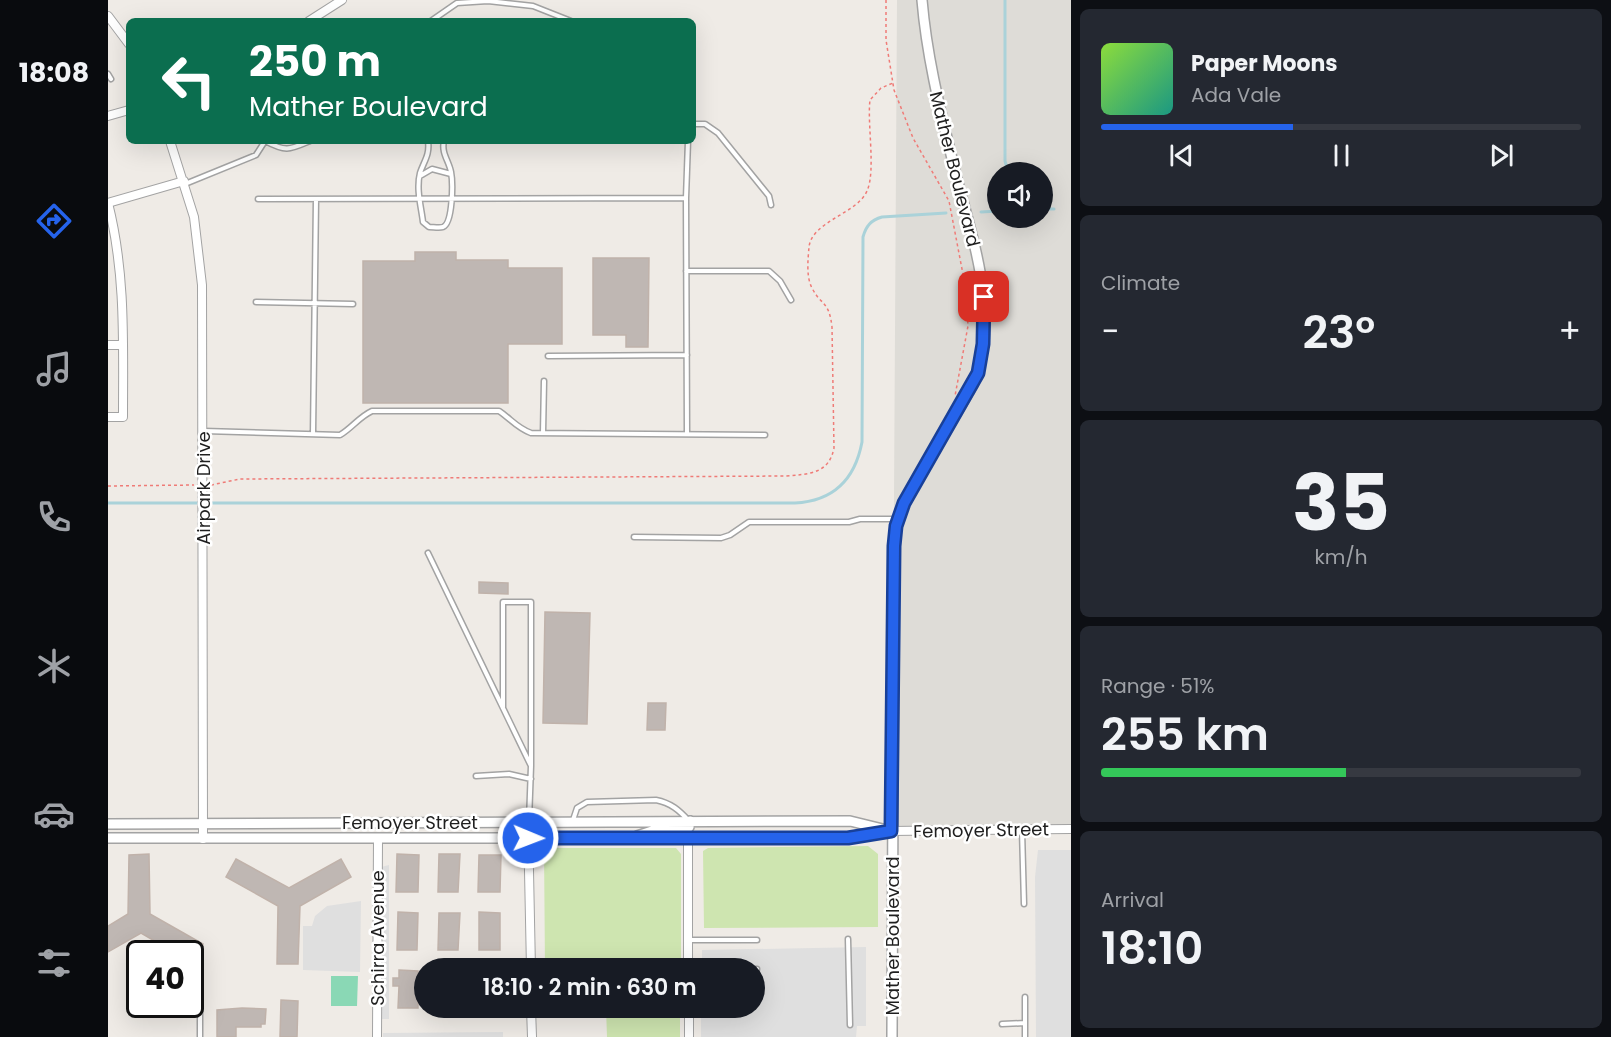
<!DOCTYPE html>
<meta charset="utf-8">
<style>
:root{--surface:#171b24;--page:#242831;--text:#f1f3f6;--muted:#9ea1a6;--line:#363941;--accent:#2563eb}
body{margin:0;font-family:Poppins,sans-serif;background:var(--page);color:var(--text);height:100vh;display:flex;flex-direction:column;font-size:22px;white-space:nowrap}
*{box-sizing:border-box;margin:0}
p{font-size:20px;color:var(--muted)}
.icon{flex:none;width:33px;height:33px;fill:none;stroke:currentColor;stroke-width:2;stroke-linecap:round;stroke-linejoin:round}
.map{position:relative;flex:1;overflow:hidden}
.panel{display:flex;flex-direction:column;gap:9px;padding:9px;background:#0d0f14;width:540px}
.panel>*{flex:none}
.guide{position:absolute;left:18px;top:18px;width:570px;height:126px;border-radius:9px;box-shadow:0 6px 24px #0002;background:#0b6e4f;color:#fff;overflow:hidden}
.buttons{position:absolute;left:879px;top:162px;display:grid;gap:12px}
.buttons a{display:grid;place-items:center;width:66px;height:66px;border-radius:50%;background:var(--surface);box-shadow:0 6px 24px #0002;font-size:30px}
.speed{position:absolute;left:18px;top:940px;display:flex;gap:12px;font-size:30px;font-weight:700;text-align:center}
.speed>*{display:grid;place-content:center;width:78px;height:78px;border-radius:50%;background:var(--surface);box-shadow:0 6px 24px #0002;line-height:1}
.speed .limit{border:3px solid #111;border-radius:9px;background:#fff;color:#111}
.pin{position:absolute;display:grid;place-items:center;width:51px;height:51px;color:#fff;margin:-26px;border-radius:12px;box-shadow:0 3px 9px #0006}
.me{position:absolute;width:66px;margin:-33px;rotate:91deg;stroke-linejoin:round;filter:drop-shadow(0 0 4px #0008)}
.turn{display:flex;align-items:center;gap:21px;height:126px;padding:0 24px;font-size:27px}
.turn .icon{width:78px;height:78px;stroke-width:2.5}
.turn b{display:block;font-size:42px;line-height:51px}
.big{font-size:45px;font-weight:600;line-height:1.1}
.panel .tile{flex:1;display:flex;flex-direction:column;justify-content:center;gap:9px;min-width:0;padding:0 21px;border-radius:9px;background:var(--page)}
.panel .dial{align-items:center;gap:0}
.dial b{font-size:78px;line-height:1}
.song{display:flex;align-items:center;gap:18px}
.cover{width:72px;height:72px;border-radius:9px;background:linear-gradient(135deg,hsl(90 70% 55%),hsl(170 70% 35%))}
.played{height:6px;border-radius:3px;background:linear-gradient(90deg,var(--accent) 40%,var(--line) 40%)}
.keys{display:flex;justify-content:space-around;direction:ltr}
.heat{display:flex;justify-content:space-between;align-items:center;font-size:33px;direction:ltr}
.charge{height:9px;border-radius:4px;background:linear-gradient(90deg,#34c759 51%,var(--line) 0)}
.trip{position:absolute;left:306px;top:958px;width:351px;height:60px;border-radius:30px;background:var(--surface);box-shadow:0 6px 24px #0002;font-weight:600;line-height:60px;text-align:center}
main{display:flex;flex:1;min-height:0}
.tab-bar{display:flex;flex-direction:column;width:108px;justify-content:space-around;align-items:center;background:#090b0e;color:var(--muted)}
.tab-bar .icon{width:42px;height:42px}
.tab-bar .active{color:var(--accent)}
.tab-bar b{font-size:27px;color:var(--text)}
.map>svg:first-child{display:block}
</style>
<main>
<nav class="tab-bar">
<b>18:08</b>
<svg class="icon active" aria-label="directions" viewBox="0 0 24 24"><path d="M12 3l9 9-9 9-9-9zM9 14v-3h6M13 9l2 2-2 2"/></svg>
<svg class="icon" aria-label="music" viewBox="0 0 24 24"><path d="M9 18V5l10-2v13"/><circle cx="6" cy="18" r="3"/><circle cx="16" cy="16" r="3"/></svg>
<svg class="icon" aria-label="phone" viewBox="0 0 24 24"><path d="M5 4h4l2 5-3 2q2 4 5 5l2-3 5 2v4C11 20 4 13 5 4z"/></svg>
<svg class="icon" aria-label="climate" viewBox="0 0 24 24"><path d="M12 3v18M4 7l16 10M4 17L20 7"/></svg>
<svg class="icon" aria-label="car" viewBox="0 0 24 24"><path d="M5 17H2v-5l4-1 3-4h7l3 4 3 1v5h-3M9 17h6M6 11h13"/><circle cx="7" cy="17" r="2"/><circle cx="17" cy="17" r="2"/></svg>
<svg class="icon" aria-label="filters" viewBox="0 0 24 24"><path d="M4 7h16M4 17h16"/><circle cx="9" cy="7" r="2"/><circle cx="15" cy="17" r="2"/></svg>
</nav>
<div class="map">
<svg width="963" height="1037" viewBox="0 0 963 1037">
<rect width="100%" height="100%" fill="#efebe6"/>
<!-- airport -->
<path fill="#dedcd7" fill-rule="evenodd" d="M 789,0 L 963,0 L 963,828 L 784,829 ZM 890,172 L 934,172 L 934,218 L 890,218 Z"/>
<!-- grass -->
<path fill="#cee5b0" d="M 760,846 L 770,854 L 770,927 L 596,928 L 595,851 L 600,848 Z
M 436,848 L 568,848 L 573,854 L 573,969 L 437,969 Z
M 498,1008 L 572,1008 L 572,1037 L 499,1037 Z"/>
<!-- pitch -->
<path fill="#8ad8b5" d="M 223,976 L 250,976 L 249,1006 L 223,1006 Z"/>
<!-- parking -->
<path fill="#dfdfdf" d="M 930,850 L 963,850 L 963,1037 L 928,1037 L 927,877 Z
M 281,865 L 281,1019 L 273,1019 L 273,867 Z
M 253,901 L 252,972 L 195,970 L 195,926 L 204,926 L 207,916 L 219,906 Z
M 758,947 L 758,1026 L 749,1026 L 748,1037 L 593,1037 L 593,1008 L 646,1008 L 646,969 L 594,969 L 594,950 Z
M 395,1032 L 395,1037 L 275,1037 L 275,1033 Z"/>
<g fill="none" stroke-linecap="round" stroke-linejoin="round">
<!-- stream -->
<path stroke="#aad2d9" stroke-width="3" d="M 897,0 L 897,161 L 900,172
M 934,209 L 946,209
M 873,212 L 890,211
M 0,503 L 687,503 C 726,501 747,479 754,442 L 755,237 C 758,226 763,220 774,217 L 838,213"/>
</g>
<!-- building -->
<path fill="#bfb7b3" stroke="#c0b2aa" stroke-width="1.5" d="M 307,252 L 348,252 L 348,260 L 400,260 L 400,268 L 454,268 L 454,344 L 400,344 L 400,403 L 255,403 L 255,261 L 307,261 Z
M 485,258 L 541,258 L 540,347 L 518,347 L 518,335 L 485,335 Z
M 371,582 L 400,583 L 400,594 L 371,593 Z
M 437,612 L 482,613 L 479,724 L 435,723 Z
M 540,703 L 558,703 L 557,730 L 539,730 Z
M 41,854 L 42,914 L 95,944 L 82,963 L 82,954 L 69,954 L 33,933 L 0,952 L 0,926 L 20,914 L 21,855 Z
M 289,854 L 311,855 L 310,892 L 288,892 Z
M 331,854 L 352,854 L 350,892 L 330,892 Z
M 371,855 L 393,855 L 392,892 L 370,892 Z
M 128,859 L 181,888 L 233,859 L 243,877 L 192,906 L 190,964 L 169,964 L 170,906 L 118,877 Z
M 290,912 L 310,913 L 309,950 L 289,950 Z
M 371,912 L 392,913 L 392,950 L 371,950 Z
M 331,913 L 352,913 L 350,950 L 330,950 Z
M 291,970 L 310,971 L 310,1008 L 290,1008 L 291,986 L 285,986 L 285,978 L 291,978 Z
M 173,1000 L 190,1001 L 189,1037 L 172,1037 Z
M 134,1008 L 158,1009 L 157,1024 L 153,1024 L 153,1027 L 128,1027 L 128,1037 L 109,1037 L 109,1010 Z"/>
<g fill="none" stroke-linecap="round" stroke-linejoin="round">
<!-- service casing -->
<g stroke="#a3a3a3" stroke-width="7">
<path id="service" d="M 323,21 L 349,3 L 380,1 L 425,6 L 463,21
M 0,74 L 3,79
M 585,124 L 597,124 L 610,133 L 661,196 L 663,205
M 157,141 C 178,152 181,150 202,141
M 320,141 C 322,155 316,161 312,173 C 308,189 313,206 315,222 L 321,227 C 325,227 332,228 335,227 C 345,223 345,182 343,172 C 341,161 333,153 336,141
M 312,176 L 324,169 L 343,174
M 77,184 L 148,155 L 157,141
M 150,199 L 578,198
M 578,271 L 661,271 L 672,281 L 683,300
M 148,302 L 245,304
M 440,356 L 579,355
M 96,431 L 232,435 C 244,428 251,417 264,411 L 391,411 C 403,419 409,428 423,433 L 657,435
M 435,433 L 436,381
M 579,433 L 578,198 L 580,141
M 205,434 L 208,199
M 526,537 L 613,538 L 622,535 L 641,522 L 741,522 L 752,519 L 789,519
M 320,553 L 423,766 L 421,821
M 395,707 L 395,602 L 423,602 L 423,766
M 368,776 L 401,774 L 423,779
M 465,820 L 469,808 L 479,802 L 548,800 C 563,803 571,810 581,821
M 914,830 L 916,904
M 740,939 L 742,1025
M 581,940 L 649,940
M 646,969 L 649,969
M 917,997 L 917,1037
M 894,1024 L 917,1023
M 92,1037 L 92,992"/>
</g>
<!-- minor casing -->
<g stroke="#a3a3a3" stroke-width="10">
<path id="minor" d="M 0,16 L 21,44
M 201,21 L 234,0
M 0,116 L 21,110
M 62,141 L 86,217 L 94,285 L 95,839
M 0,203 L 76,181
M 0,345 L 15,345
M 0,417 L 15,417 C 15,344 18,274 0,203
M 420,822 L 423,969
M 783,831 L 963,829
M 580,838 L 580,969
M 423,1008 L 424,1037
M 581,1008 L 581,1037
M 269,1037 L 270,838"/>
</g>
<!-- tertiary casing -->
<g stroke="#a3a3a3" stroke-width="12">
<path id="tertiary" d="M 0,824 L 742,821 L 783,831
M 529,836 L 547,830 L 578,830 L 581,827 L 582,821
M 0,838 L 740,838 L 778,832
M 784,1037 L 786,536 L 796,503 L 865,385 C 893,318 865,241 848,175 C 834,117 819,60 814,0"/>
</g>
<!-- path -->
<path stroke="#ef7b77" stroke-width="1.5" stroke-dasharray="3 3" stroke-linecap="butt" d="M 778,0 L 778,40 L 786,90 L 805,138 L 841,201 L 858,290 L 860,326 L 847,396
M 103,485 L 132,479 L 678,476 C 701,474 721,474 726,448 L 724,327 C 721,300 713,306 704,288 C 698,277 700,259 701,247 C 704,221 749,214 759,191 C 768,171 759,124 762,100 L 773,88 L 785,83
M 0,486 L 86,485"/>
<!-- service -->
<use href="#service" stroke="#fff" stroke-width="4"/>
<!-- minor -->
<use href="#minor" stroke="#fff" stroke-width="8"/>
<!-- tertiary -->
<use href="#tertiary" stroke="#fff" stroke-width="9"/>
</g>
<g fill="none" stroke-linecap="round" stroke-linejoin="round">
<!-- route casing -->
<g stroke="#184099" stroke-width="15">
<path id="route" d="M 420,838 L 740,838 L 783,831 L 786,546 L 788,526 L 796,503 L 870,373 L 875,344 L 876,297"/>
</g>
<!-- route -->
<use href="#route" stroke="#2563eb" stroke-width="10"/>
</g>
<g text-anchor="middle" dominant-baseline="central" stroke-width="5" stroke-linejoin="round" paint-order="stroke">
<!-- street labels -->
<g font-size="18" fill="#1f1f1f" stroke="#fff">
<text transform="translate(847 169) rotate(76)">Mather Boulevard</text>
<text transform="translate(95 488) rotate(-90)">Airpark Drive</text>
<text x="302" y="822">Femoyer Street</text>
<text transform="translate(873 830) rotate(-1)">Femoyer Street</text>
<text transform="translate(784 936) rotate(-90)">Mather Boulevard</text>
<text transform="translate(269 938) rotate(-90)">Schirra Avenue</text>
</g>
</g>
</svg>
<div class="buttons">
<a><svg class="icon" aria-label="sound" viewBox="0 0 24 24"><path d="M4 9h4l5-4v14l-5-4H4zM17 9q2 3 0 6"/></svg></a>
</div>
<div class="speed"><div class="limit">40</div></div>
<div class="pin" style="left:876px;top:297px;background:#d93025"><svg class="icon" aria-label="arrive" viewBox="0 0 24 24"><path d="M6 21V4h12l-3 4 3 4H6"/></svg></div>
<svg class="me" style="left:420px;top:838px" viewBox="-20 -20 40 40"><circle r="17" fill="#2563eb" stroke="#fff" stroke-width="3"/><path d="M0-11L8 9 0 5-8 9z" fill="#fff"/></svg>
<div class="trip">18:10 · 2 min · 630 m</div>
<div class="guide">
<div class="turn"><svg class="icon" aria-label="left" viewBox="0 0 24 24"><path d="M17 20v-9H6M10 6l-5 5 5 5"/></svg><div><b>250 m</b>Mather Boulevard</div></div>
</div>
</div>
<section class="panel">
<div class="tile">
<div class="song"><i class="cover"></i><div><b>Paper Moons</b><p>Ada Vale</p></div></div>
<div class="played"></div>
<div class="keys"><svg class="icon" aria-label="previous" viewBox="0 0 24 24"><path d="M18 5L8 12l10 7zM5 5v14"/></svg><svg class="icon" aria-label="pause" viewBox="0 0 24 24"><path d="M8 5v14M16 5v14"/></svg><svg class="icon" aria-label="next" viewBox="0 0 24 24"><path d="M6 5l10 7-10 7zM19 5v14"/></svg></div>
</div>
<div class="tile"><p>Climate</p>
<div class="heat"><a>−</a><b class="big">23°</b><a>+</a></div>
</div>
<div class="tile dial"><b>35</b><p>km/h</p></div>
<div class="tile"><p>Range · 51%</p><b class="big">255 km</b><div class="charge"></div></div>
<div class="tile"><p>Arrival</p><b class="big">18:10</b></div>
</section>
</main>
